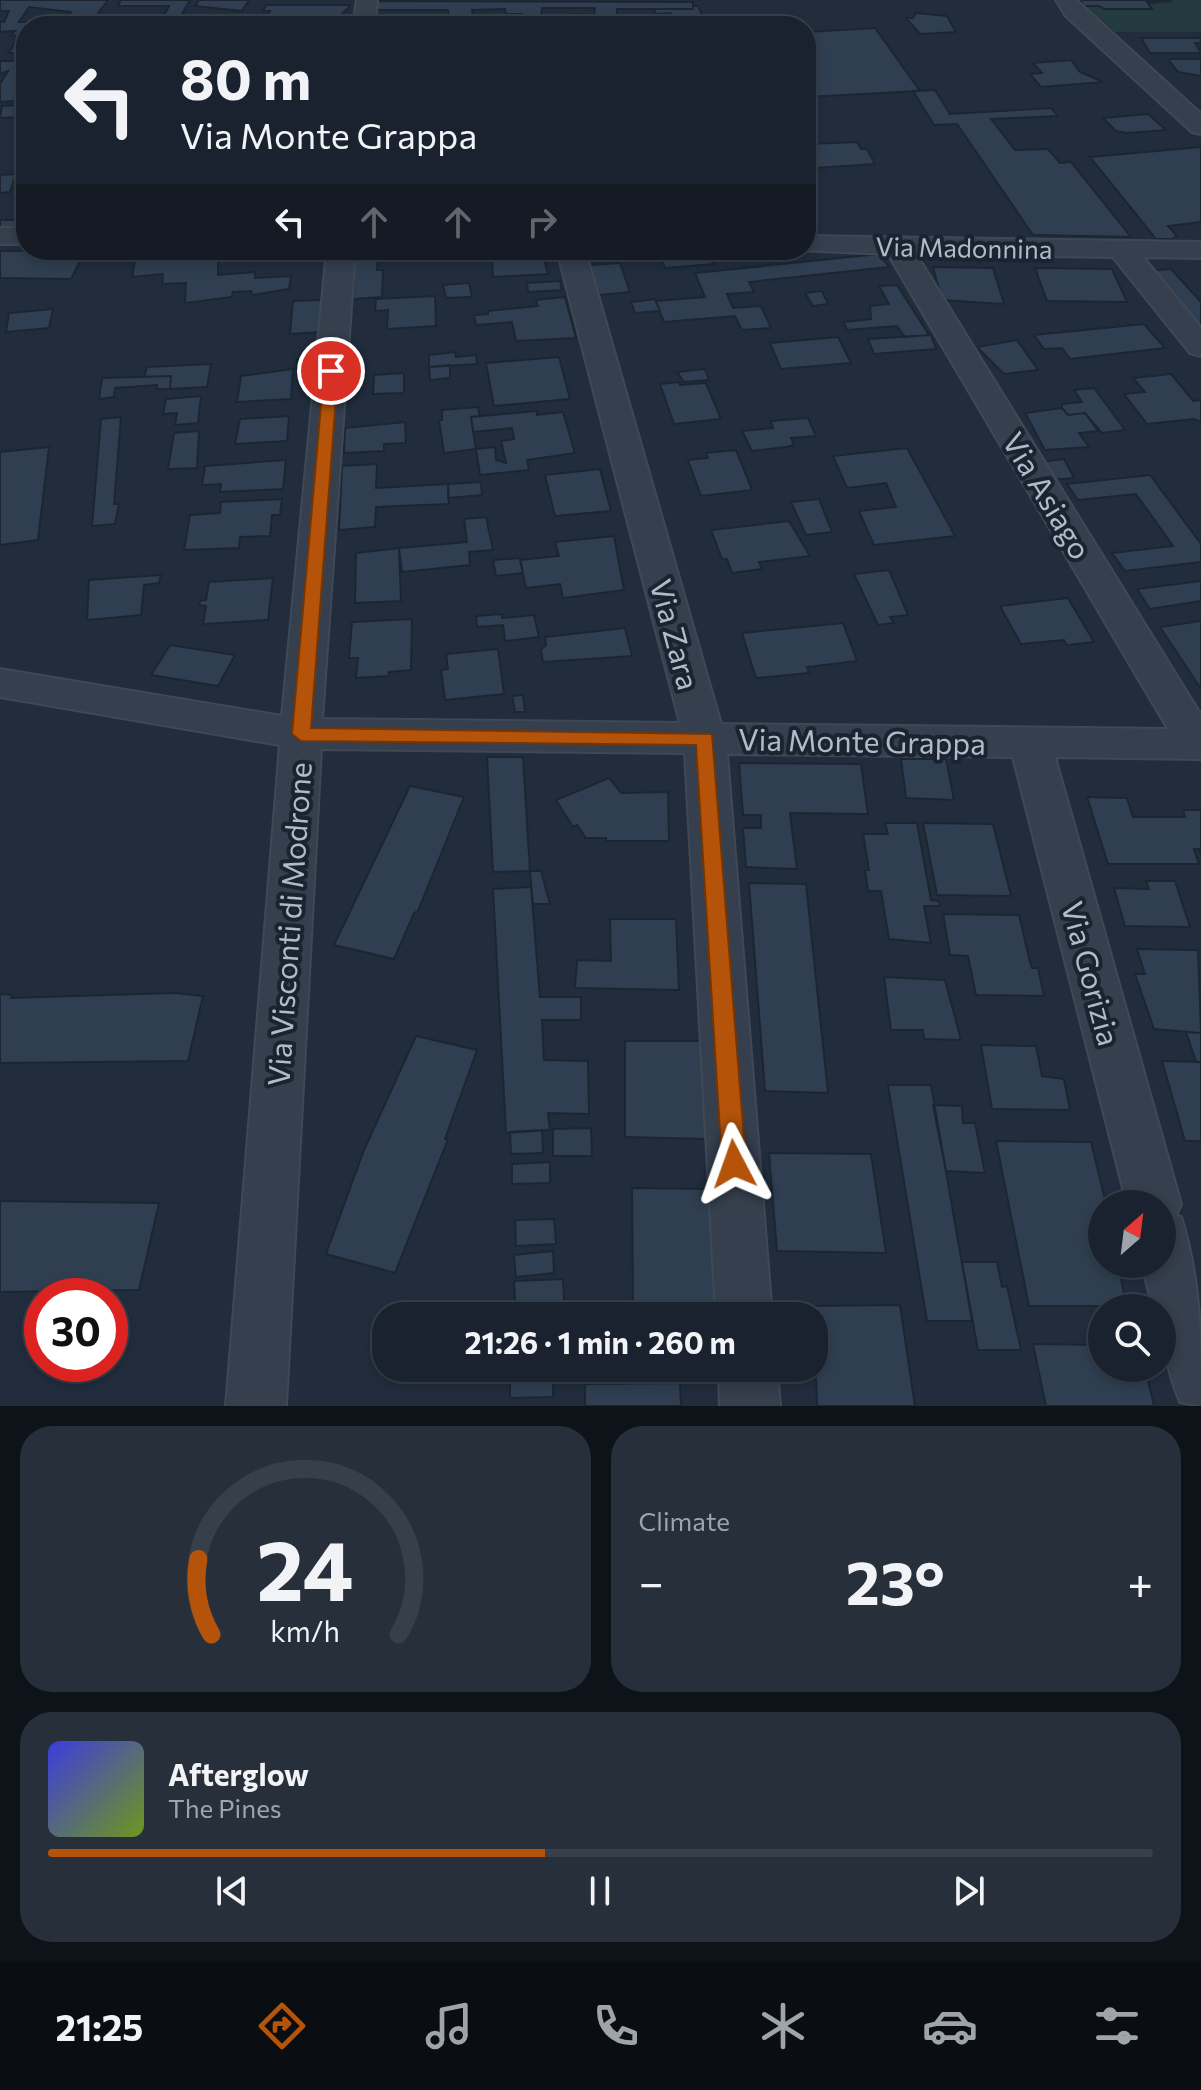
<!DOCTYPE html>
<meta charset="utf-8">
<style>
:root{--surface:#19222e;--page:#262f3a;--text:#f1f3f6;--muted:#9fa4aa;--line:#373f4a;--accent:#b45309}
body{margin:0;font-family:Commissioner,sans-serif;background:var(--page);color:var(--text);height:100vh;display:flex;flex-direction:column;font-size:30px;white-space:nowrap}
*{box-sizing:border-box;margin:0}
p{font-size:26px;color:var(--muted)}
.icon{flex:none;width:44px;height:44px;fill:none;stroke:currentColor;stroke-width:2;stroke-linecap:round;stroke-linejoin:round}
.map{position:relative;height:1406px;overflow:hidden}
.side{display:flex;flex-direction:column;gap:20px;padding:20px;background:#0e1319;flex:1}
.side>*{flex:none}
.hud{position:absolute;left:16px;top:16px;width:800px;height:244px;border-radius:32px;box-shadow:0 4px 12px #0003,0 0 0 2px var(--line);background:#19222e;color:var(--text);overflow:hidden}
.needle{width:52px;rotate:28deg}
.fabs{position:absolute;left:1088px;top:1190px;display:grid;gap:16px}
.fabs a{display:grid;place-items:center;width:88px;height:88px;border-radius:50%;background:var(--surface);box-shadow:0 4px 12px #0003,0 0 0 2px var(--line);font-size:40px}
.speed{position:absolute;left:24px;top:1278px;display:flex;gap:16px;font-size:40px;font-weight:700;text-align:center}
.speed>*{display:grid;place-content:center;width:104px;height:104px;border-radius:50%;background:var(--surface);box-shadow:0 4px 12px #0003,0 0 0 2px var(--line);line-height:1}
.speed .limit{border:12px solid #d22;background:#fff;color:#111}
.pin{position:absolute;display:grid;place-items:center;width:68px;height:68px;color:#fff;margin:-34px;border:4px solid #fff;border-radius:50%;box-shadow:0 2px 8px #0007}
.me{position:absolute;width:88px;margin:-44px;rotate:356deg;stroke-linejoin:round;filter:drop-shadow(0 0 6px #0008)}
.turn{display:flex;align-items:center;gap:28px;height:168px;padding:0 32px;font-size:36px}
.turn .icon{width:104px;height:104px;stroke-width:2.5}
.turn b{display:block;font-size:56px;line-height:68px}
.lanes{display:flex;align-items:center;height:76px;padding:0 32px;background:#0003;justify-content:center;gap:40px;direction:ltr}
.lanes .off{opacity:.35}
.big{font-size:60px;font-weight:700;line-height:1.1}
.side .widget{flex:1;display:flex;flex-direction:column;justify-content:center;gap:12px;min-width:0;padding:0 28px;border-radius:32px;background:var(--page)}
.side .dial{align-items:center;gap:0}
.dial svg{height:208px;overflow:visible;fill:none;stroke:var(--line);stroke-width:7;stroke-linecap:round;text-anchor:middle}
.dial text{fill:var(--text);stroke:none}
.song{display:flex;align-items:center;gap:24px}
.cover{width:96px;height:96px;border-radius:12px;background:linear-gradient(135deg,hsl(240 70% 55%),hsl(80 70% 35%))}
.played{height:8px;border-radius:4px;background:linear-gradient(90deg,var(--accent) 45%,var(--line) 45%)}
.keys{display:flex;justify-content:space-around;direction:ltr}
.heat{display:flex;justify-content:space-between;align-items:center;font-size:44px;direction:ltr}
.side .tiles{flex:1;display:grid;gap:20px;grid-template-columns:1fr 1fr}
.widget:last-child{grid-column:span 2}
.trip{position:absolute;left:372px;top:1302px;width:456px;height:80px;border-radius:32px;background:var(--surface);box-shadow:0 4px 12px #0003,0 0 0 2px var(--line);font-weight:700;line-height:80px;text-align:center}
.menu{display:flex;height:128px;justify-content:space-around;align-items:center;background:#0a0e12;color:var(--muted)}
.menu .icon{width:56px;height:56px}
.menu .selected{color:var(--accent)}
.menu b{font-size:36px;color:var(--text)}
.map>svg:first-child{display:block}
</style>
<div class="map">
<svg width="1201" height="1406" viewBox="0 0 1201 1406">
<rect width="100%" height="100%" fill="#212d3d"/>
<!-- green -->
<path fill="#233b3e" d="M 1167,0 L 1201,0 L 1201,32 L 1115,32 L 1082,4 L 1154,5 Z"/>
<!-- building -->
<path fill="#2f3f51" stroke="#1c2633" stroke-width="2" d="M 0,0 L 108,0 L 96,16 L 113,15 L 109,26 L 91,26 L 77,24 L 79,16 L 67,16 L 71,12 L 29,7 L 19,22 L 68,22 L 65,26 L 26,26 L 26,53 L 9,53 L 18,36 L 11,35 L 15,31 L 0,32 L 0,21 L 4,22 L 9,11 L 0,11 Z
M 121,0 L 190,0 L 179,19 L 244,17 L 243,24 L 150,26 L 151,23 L 161,22 L 169,6 L 118,6 Z
M 249,0 L 242,11 L 195,6 L 199,0 Z
M 1080,0 L 1169,0 L 1170,1 L 1147,2 L 1152,9 L 1104,9 L 1099,6 L 1084,6 Z
M 373,1 L 693,2 L 693,9 L 617,9 L 617,25 L 577,26 L 573,14 L 594,15 L 595,8 L 542,8 L 541,16 L 524,18 L 522,14 L 506,14 L 505,9 L 472,10 L 474,18 L 493,17 L 494,26 L 450,26 L 448,10 L 374,10 Z
M 266,5 L 351,5 L 339,17 L 267,17 L 270,11 L 263,11 Z
M 693,6 L 698,6 L 707,26 L 642,26 L 641,23 L 660,23 L 657,18 L 673,17 L 671,13 L 656,14 L 653,9 L 693,9 Z
M 916,13 L 947,16 L 956,32 L 920,34 L 906,18 L 913,18 Z
M 875,28 L 920,91 L 806,97 L 806,32 Z
M 1141,38 L 1200,38 L 1201,43 L 1195,43 L 1201,53 L 1150,53 Z
M 1168,59 L 1201,59 L 1201,76 L 1178,72 Z
M 1071,60 L 1080,72 L 1103,82 L 1041,87 L 1030,74 L 1042,73 L 1033,63 Z
M 0,61 L 26,61 L 26,100 L 0,102 L 0,84 L 8,71 L 0,74 Z
M 935,90 L 950,114 L 1051,108 L 1058,116 L 991,119 L 1015,150 L 1048,149 L 1060,163 L 1071,162 L 1131,237 L 1033,235 L 957,124 L 934,125 L 913,91 Z
M 26,105 L 26,117 L 0,118 L 2,106 Z
M 1148,114 L 1166,130 L 1127,133 L 1116,131 L 1103,118 Z
M 857,142 L 861,149 L 867,149 L 875,164 L 815,168 L 810,157 L 815,157 L 808,144 Z
M 1201,147 L 1201,222 L 1168,226 L 1177,236 L 1172,239 L 1156,239 L 1090,157 Z
M 16,174 L 10,192 L 0,193 L 0,175 Z
M 0,220 L 20,220 L 17,230 L 0,230 Z
M 191,250 L 218,250 L 218,275 L 255,272 L 255,278 L 291,276 L 289,289 L 253,295 L 251,291 L 233,292 L 232,297 L 185,303 L 186,283 L 162,284 L 163,274 L 132,277 L 135,260 L 190,255 Z
M 355,250 L 396,250 L 394,259 L 378,258 L 377,270 L 383,270 L 382,297 L 353,299 Z
M 396,250 L 437,250 L 438,257 L 394,257 Z
M 0,251 L 85,251 L 71,279 L 0,278 Z
M 708,251 L 714,264 L 665,268 L 660,255 Z
M 542,252 L 548,274 L 493,277 L 492,255 Z
M 879,254 L 889,267 L 749,282 L 754,292 L 727,294 L 733,308 L 761,306 L 771,328 L 742,330 L 735,316 L 664,322 L 656,301 L 705,297 L 695,273 Z
M 620,263 L 630,292 L 599,295 L 590,265 Z
M 933,267 L 993,268 L 1004,304 L 942,300 Z
M 1035,268 L 1112,269 L 1127,302 L 1047,301 Z
M 1171,269 L 1201,302 L 1201,330 L 1149,271 Z
M 560,281 L 562,290 L 528,292 L 527,283 Z
M 469,283 L 472,297 L 446,298 L 443,285 Z
M 897,285 L 929,335 L 905,337 L 897,326 L 847,330 L 844,322 L 871,319 L 870,306 L 889,304 L 879,286 Z
M 822,291 L 828,304 L 813,306 L 805,293 Z
M 435,296 L 436,326 L 387,329 L 388,310 L 375,311 L 376,299 Z
M 565,297 L 576,338 L 516,341 L 512,322 L 476,325 L 474,315 L 488,314 L 488,311 L 538,306 L 536,300 Z
M 655,299 L 660,311 L 635,313 L 631,302 Z
M 322,300 L 320,332 L 290,334 L 293,301 Z
M 53,309 L 49,328 L 6,332 L 9,313 Z
M 1144,324 L 1165,348 L 1070,359 L 1062,348 L 1044,349 L 1034,335 Z
M 931,335 L 936,349 L 874,354 L 868,339 Z
M 838,337 L 851,363 L 781,369 L 770,343 Z
M 1017,340 L 1038,370 L 1004,374 L 977,347 Z
M 455,352 L 456,357 L 476,355 L 477,364 L 429,367 L 429,355 Z
M 559,357 L 570,399 L 494,406 L 486,363 Z
M 318,358 L 316,368 L 296,368 L 297,359 Z
M 211,364 L 207,387 L 170,389 L 171,376 L 144,377 L 147,367 Z
M 450,365 L 450,378 L 430,380 L 429,367 Z
M 293,369 L 291,399 L 237,402 L 241,376 Z
M 705,369 L 709,380 L 684,382 L 677,372 Z
M 404,373 L 404,393 L 373,394 L 374,375 Z
M 1171,374 L 1193,401 L 1201,400 L 1201,422 L 1194,419 L 1147,424 L 1124,394 L 1145,392 L 1133,378 Z
M 171,376 L 170,389 L 157,389 L 157,385 L 115,388 L 114,397 L 99,399 L 102,378 Z
M 679,382 L 680,385 L 706,383 L 721,419 L 674,424 L 660,384 Z
M 1094,388 L 1125,430 L 1102,433 L 1085,413 L 1068,415 L 1062,408 L 1062,404 L 1082,402 L 1074,390 Z
M 201,396 L 198,423 L 175,425 L 177,413 L 163,414 L 166,399 Z
M 478,407 L 480,416 L 471,417 L 476,449 L 444,453 L 439,420 L 442,420 L 442,410 Z
M 1062,408 L 1068,415 L 1085,413 L 1098,431 L 1079,433 L 1089,447 L 1045,450 L 1025,413 Z
M 537,411 L 537,415 L 563,412 L 575,453 L 527,460 L 529,470 L 480,475 L 476,449 L 495,447 L 496,460 L 506,463 L 501,441 L 514,439 L 512,428 L 473,432 L 471,417 Z
M 289,416 L 287,441 L 235,444 L 240,419 Z
M 121,417 L 114,504 L 119,504 L 115,524 L 92,526 L 101,419 Z
M 808,418 L 816,436 L 791,438 L 794,445 L 786,447 L 752,451 L 742,431 L 773,428 L 771,421 Z
M 405,422 L 406,443 L 384,444 L 384,451 L 344,453 L 345,428 Z
M 199,431 L 197,468 L 168,469 L 174,433 Z
M 49,447 L 38,540 L 0,545 L 0,452 Z
M 907,448 L 955,536 L 874,545 L 859,511 L 896,507 L 886,483 L 847,488 L 833,456 Z
M 736,450 L 752,490 L 701,496 L 688,460 L 708,458 L 706,453 Z
M 1064,459 L 1074,478 L 1051,480 L 1040,462 Z
M 286,460 L 283,489 L 220,492 L 221,484 L 202,485 L 205,466 Z
M 377,464 L 376,488 L 448,484 L 449,504 L 376,507 L 375,527 L 339,530 L 342,466 Z
M 600,469 L 611,511 L 555,516 L 545,475 Z
M 1150,475 L 1201,544 L 1201,562 L 1125,571 L 1112,553 L 1173,546 L 1136,494 L 1078,500 L 1067,484 Z
M 481,482 L 482,495 L 448,498 L 448,484 Z
M 282,499 L 280,515 L 272,515 L 270,536 L 240,537 L 239,548 L 184,550 L 190,515 L 220,513 L 221,502 Z
M 819,499 L 832,532 L 806,535 L 791,502 Z
M 486,517 L 493,550 L 469,552 L 470,565 L 402,572 L 399,548 L 467,542 L 464,519 Z
M 789,521 L 810,556 L 759,562 L 762,569 L 732,573 L 727,559 L 722,559 L 711,530 Z
M 614,536 L 624,590 L 563,598 L 560,584 L 526,588 L 520,560 L 559,556 L 555,542 Z
M 399,548 L 401,601 L 355,603 L 356,553 Z
M 520,558 L 523,573 L 496,576 L 493,560 Z
M 889,570 L 908,615 L 890,617 L 894,623 L 878,625 L 854,574 Z
M 161,575 L 159,583 L 144,585 L 141,615 L 87,620 L 89,580 Z
M 273,578 L 268,620 L 203,624 L 206,606 L 199,605 L 200,601 L 206,600 L 209,582 Z
M 1201,581 L 1201,601 L 1150,609 L 1137,589 Z
M 1068,598 L 1094,642 L 1067,645 L 1064,640 L 1021,644 L 1000,606 Z
M 502,614 L 502,618 L 534,615 L 539,637 L 505,641 L 503,625 L 477,627 L 476,616 Z
M 412,619 L 411,670 L 389,672 L 388,676 L 356,678 L 358,658 L 349,658 L 352,622 Z
M 1201,621 L 1201,689 L 1160,627 Z
M 843,623 L 857,661 L 807,667 L 809,673 L 756,678 L 742,633 Z
M 625,628 L 632,656 L 543,662 L 541,650 L 546,645 L 545,637 Z
M 170,645 L 235,655 L 218,686 L 151,675 Z
M 498,649 L 504,694 L 445,700 L 441,670 L 448,669 L 446,654 Z
M 523,695 L 525,712 L 515,712 L 512,696 Z
M 487,757 L 523,757 L 530,871 L 493,872 Z
M 901,759 L 946,759 L 954,800 L 906,798 Z
M 739,763 L 861,764 L 868,814 L 790,813 L 797,869 L 746,867 L 743,828 L 761,828 L 761,815 L 743,815 Z
M 609,778 L 621,793 L 668,792 L 669,841 L 606,841 L 606,838 L 586,838 L 577,825 L 573,827 L 556,800 Z
M 410,786 L 464,797 L 418,911 L 414,913 L 394,959 L 334,945 Z
M 1087,797 L 1127,798 L 1133,817 L 1185,817 L 1183,810 L 1201,810 L 1201,854 L 1199,849 L 1194,849 L 1199,864 L 1108,864 Z
M 885,823 L 917,823 L 931,900 L 939,901 L 940,906 L 924,906 L 931,943 L 889,939 L 881,891 L 868,891 L 865,870 L 869,870 L 863,834 L 888,834 Z
M 923,823 L 993,824 L 1011,896 L 937,895 Z
M 530,871 L 541,871 L 550,904 L 533,904 Z
M 1146,881 L 1175,881 L 1190,927 L 1125,926 L 1114,888 L 1149,889 Z
M 749,883 L 806,884 L 828,1093 L 765,1091 Z
M 531,887 L 540,997 L 581,997 L 581,1020 L 542,1020 L 544,1060 L 588,1061 L 589,1114 L 548,1113 L 550,1130 L 506,1133 L 493,889 Z
M 943,914 L 1019,915 L 1030,962 L 1032,968 L 1038,968 L 1044,996 L 976,995 L 968,956 L 950,955 Z
M 610,919 L 676,919 L 679,990 L 575,988 L 577,960 L 611,961 Z
M 1137,949 L 1198,950 L 1201,1033 L 1154,1029 L 1135,974 L 1145,974 Z
M 884,977 L 945,980 L 961,1040 L 924,1039 L 923,1030 L 891,1030 Z
M 174,993 L 203,996 L 188,1061 L 0,1063 L 0,994 L 13,995 L 11,998 Z
M 1186,1032 L 1201,1033 L 1201,1062 L 1196,1062 Z
M 416,1036 L 477,1050 L 445,1139 L 448,1139 L 395,1273 L 326,1254 L 364,1150 Z
M 625,1041 L 703,1041 L 707,1139 L 625,1137 Z
M 981,1045 L 1036,1046 L 1042,1076 L 1064,1079 L 1070,1110 L 992,1109 Z
M 1162,1061 L 1201,1062 L 1201,1141 L 1185,1141 Z
M 888,1085 L 931,1085 L 972,1321 L 927,1321 Z
M 933,1105 L 962,1106 L 963,1123 L 975,1123 L 985,1173 L 946,1171 Z
M 591,1128 L 592,1156 L 553,1156 L 553,1129 Z
M 542,1130 L 543,1153 L 511,1154 L 510,1132 Z
M 996,1141 L 1091,1142 L 1106,1204 L 1102,1204 L 1102,1264 L 1125,1264 L 1125,1267 L 1118,1266 L 1127,1306 L 1029,1306 Z
M 769,1153 L 871,1154 L 886,1253 L 777,1251 Z
M 550,1162 L 550,1183 L 512,1184 L 512,1164 Z
M 632,1188 L 710,1189 L 715,1304 L 633,1302 Z
M 0,1201 L 159,1203 L 139,1290 L 0,1292 Z
M 554,1219 L 556,1244 L 516,1246 L 515,1220 Z
M 553,1251 L 554,1273 L 516,1277 L 514,1255 Z
M 962,1262 L 997,1262 L 1002,1287 L 1007,1286 L 1021,1350 L 978,1350 Z
M 563,1279 L 565,1316 L 516,1316 L 514,1281 Z
M 900,1305 L 915,1406 L 817,1406 L 814,1316 L 807,1316 L 807,1306 Z
M 495,1309 L 496,1316 L 404,1316 Z
M 1033,1344 L 1102,1345 L 1102,1368 L 1145,1368 L 1154,1406 L 1046,1406 Z
M 510,1368 L 553,1368 L 553,1397 L 510,1398 Z
M 680,1383 L 681,1406 L 585,1406 L 585,1384 Z"/>
<g fill="none" stroke-linecap="round" stroke-linejoin="round">
<!-- minor casing -->
<g stroke="#3e4856" stroke-width="4">
<path id="minor" d="M 357,0 L 377,0 L 375,26 L 353,26 Z
M 1056,0 L 1076,0 L 1201,114 L 1201,134 L 1192,132 L 1066,16 Z
M 0,228 L 26,228 L 26,244 L 0,244 Z
M 806,236 L 1201,242 L 1201,258 L 1143,257 L 1201,328 L 1201,356 L 1190,353 L 1113,257 L 916,254 L 1201,715 L 1201,759 L 1055,757 L 1181,1204 L 1176,1215 L 1181,1217 C 1201,1280 1201,1339 1201,1406 L 1180,1402 C 1167,1370 1162,1342 1162,1308 L 1153,1308 L 1142,1264 L 1162,1264 L 1162,1204 L 1127,1204 L 1013,757 L 727,754 L 772,1316 L 716,1316 L 685,753 L 321,749 L 286,1406 L 226,1406 L 280,745 L 0,697 L 0,669 L 282,716 L 327,250 L 355,250 L 322,719 L 680,723 L 557,250 L 585,250 L 721,724 L 1168,729 L 888,254 L 797,250 L 806,250 Z
M 719,1368 L 777,1368 L 780,1406 L 720,1406 Z"/>
</g>
<!-- minor -->
<use href="#minor" fill="#353f4d" fill-rule="evenodd"/>
</g>
<!-- route -->
<path fill="#b45309" stroke="#753606" stroke-width="2" d="M 331,367 L 338,371 L 311,728 L 712,734 L 746,1164 L 742,1172 L 734,1175 L 725,1172 L 722,1164 L 696,745 L 301,741 L 292,734 L 324,371 Z"/>
<g text-anchor="middle" dominant-baseline="central" stroke-width="8" stroke-linejoin="round" paint-order="stroke">
<!-- far-street labels -->
<g font-size="26" fill="#b0bac9" stroke="#1a2431">
<text transform="translate(964 247) rotate(1)">Via Madonnina</text>
</g>
<!-- street labels -->
<g font-size="30" fill="#b0bac9" stroke="#1a2431">
<text transform="translate(1048 495) rotate(59)">Via Asiago</text>
<text transform="translate(676 634) rotate(75)">Via Zara</text>
<text transform="translate(862 740) rotate(1)">Via Monte Grappa</text>
<text transform="translate(288 924) rotate(-86)">Via Visconti di Modrone</text>
<text transform="translate(1092 973) rotate(75)">Via Gorizia</text>
</g>
</g>
</svg>
<div class="fabs">
<a><svg class="needle" viewBox="-14 -14 28 28"><path d="M0-13l5 13h-10z" fill="#e53935"/><path d="M0 13l5-13h-10z" fill="#9fa4aa"/></svg></a>
<a><svg class="icon" aria-label="search" viewBox="0 0 24 24"><circle cx="10" cy="10" r="6"/><path d="M15 15l6 6"/></svg></a>
</div>
<div class="speed"><div class="limit">30</div></div>
<div class="pin" style="left:331px;top:371px;background:#d93025"><svg class="icon" aria-label="arrive" viewBox="0 0 24 24"><path d="M6 21V4h12l-3 4 3 4H6"/></svg></div>
<svg class="me" style="left:734px;top:1164px" viewBox="-20 -20 40 40"><path d="M0-17L14 15 0 8-14 15z" fill="#b45309" stroke="#fff" stroke-width="4"/></svg>
<div class="trip">21:26 · 1 min · 260 m</div>
<div class="hud">
<div class="turn"><svg class="icon" aria-label="left" viewBox="0 0 24 24"><path d="M17 20v-9H6M10 6l-5 5 5 5"/></svg><div><b>80 m</b>Via Monte Grappa</div></div>
<div class="lanes"><svg class="icon" aria-label="left" viewBox="0 0 24 24"><path d="M17 20v-9H6M10 6l-5 5 5 5"/></svg><svg class="icon off" aria-label="ahead" viewBox="0 0 24 24"><path d="M12 20V5M6 11l6-6 6 6"/></svg><svg class="icon off" aria-label="ahead" viewBox="0 0 24 24"><path d="M12 20V5M6 11l6-6 6 6"/></svg><svg class="icon off" aria-label="right" viewBox="0 0 24 24"><path d="M7 20v-9h11M14 6l5 5-5 5"/></svg></div>
</div>
</div>
<section class="side">
<div class="tiles">
<div class="widget dial"><svg viewBox="0 0 100 80">
<path d="M14 69A42 42 0 1 1 86 69"/>
<path d="M14 69A42 42 0 0 1 9 40" stroke="#b45309"/>
<text x="50" y="56" font-size="32" font-weight="700">24</text>
<text x="50" y="72" font-size="11">km/h</text>
</svg></div>
<div class="widget"><p>Climate</p>
<div class="heat"><a>−</a><b class="big">23°</b><a>+</a></div>
</div>
<div class="widget">
<div class="song"><i class="cover"></i><div><b>Afterglow</b><p>The Pines</p></div></div>
<div class="played"></div>
<div class="keys"><svg class="icon" aria-label="previous" viewBox="0 0 24 24"><path d="M18 5L8 12l10 7zM5 5v14"/></svg><svg class="icon" aria-label="pause" viewBox="0 0 24 24"><path d="M8 5v14M16 5v14"/></svg><svg class="icon" aria-label="next" viewBox="0 0 24 24"><path d="M6 5l10 7-10 7zM19 5v14"/></svg></div>
</div>
</div>
</section>
<nav class="menu">
<b>21:25</b>
<svg class="icon selected" aria-label="directions" viewBox="0 0 24 24"><path d="M12 3l9 9-9 9-9-9zM9 14v-3h6M13 9l2 2-2 2"/></svg>
<svg class="icon" aria-label="music" viewBox="0 0 24 24"><path d="M9 18V5l10-2v13"/><circle cx="6" cy="18" r="3"/><circle cx="16" cy="16" r="3"/></svg>
<svg class="icon" aria-label="phone" viewBox="0 0 24 24"><path d="M5 4h4l2 5-3 2q2 4 5 5l2-3 5 2v4C11 20 4 13 5 4z"/></svg>
<svg class="icon" aria-label="climate" viewBox="0 0 24 24"><path d="M12 3v18M4 7l16 10M4 17L20 7"/></svg>
<svg class="icon" aria-label="car" viewBox="0 0 24 24"><path d="M5 17H2v-5l4-1 3-4h7l3 4 3 1v5h-3M9 17h6M6 11h13"/><circle cx="7" cy="17" r="2"/><circle cx="17" cy="17" r="2"/></svg>
<svg class="icon" aria-label="filters" viewBox="0 0 24 24"><path d="M4 7h16M4 17h16"/><circle cx="9" cy="7" r="2"/><circle cx="15" cy="17" r="2"/></svg>
</nav>
